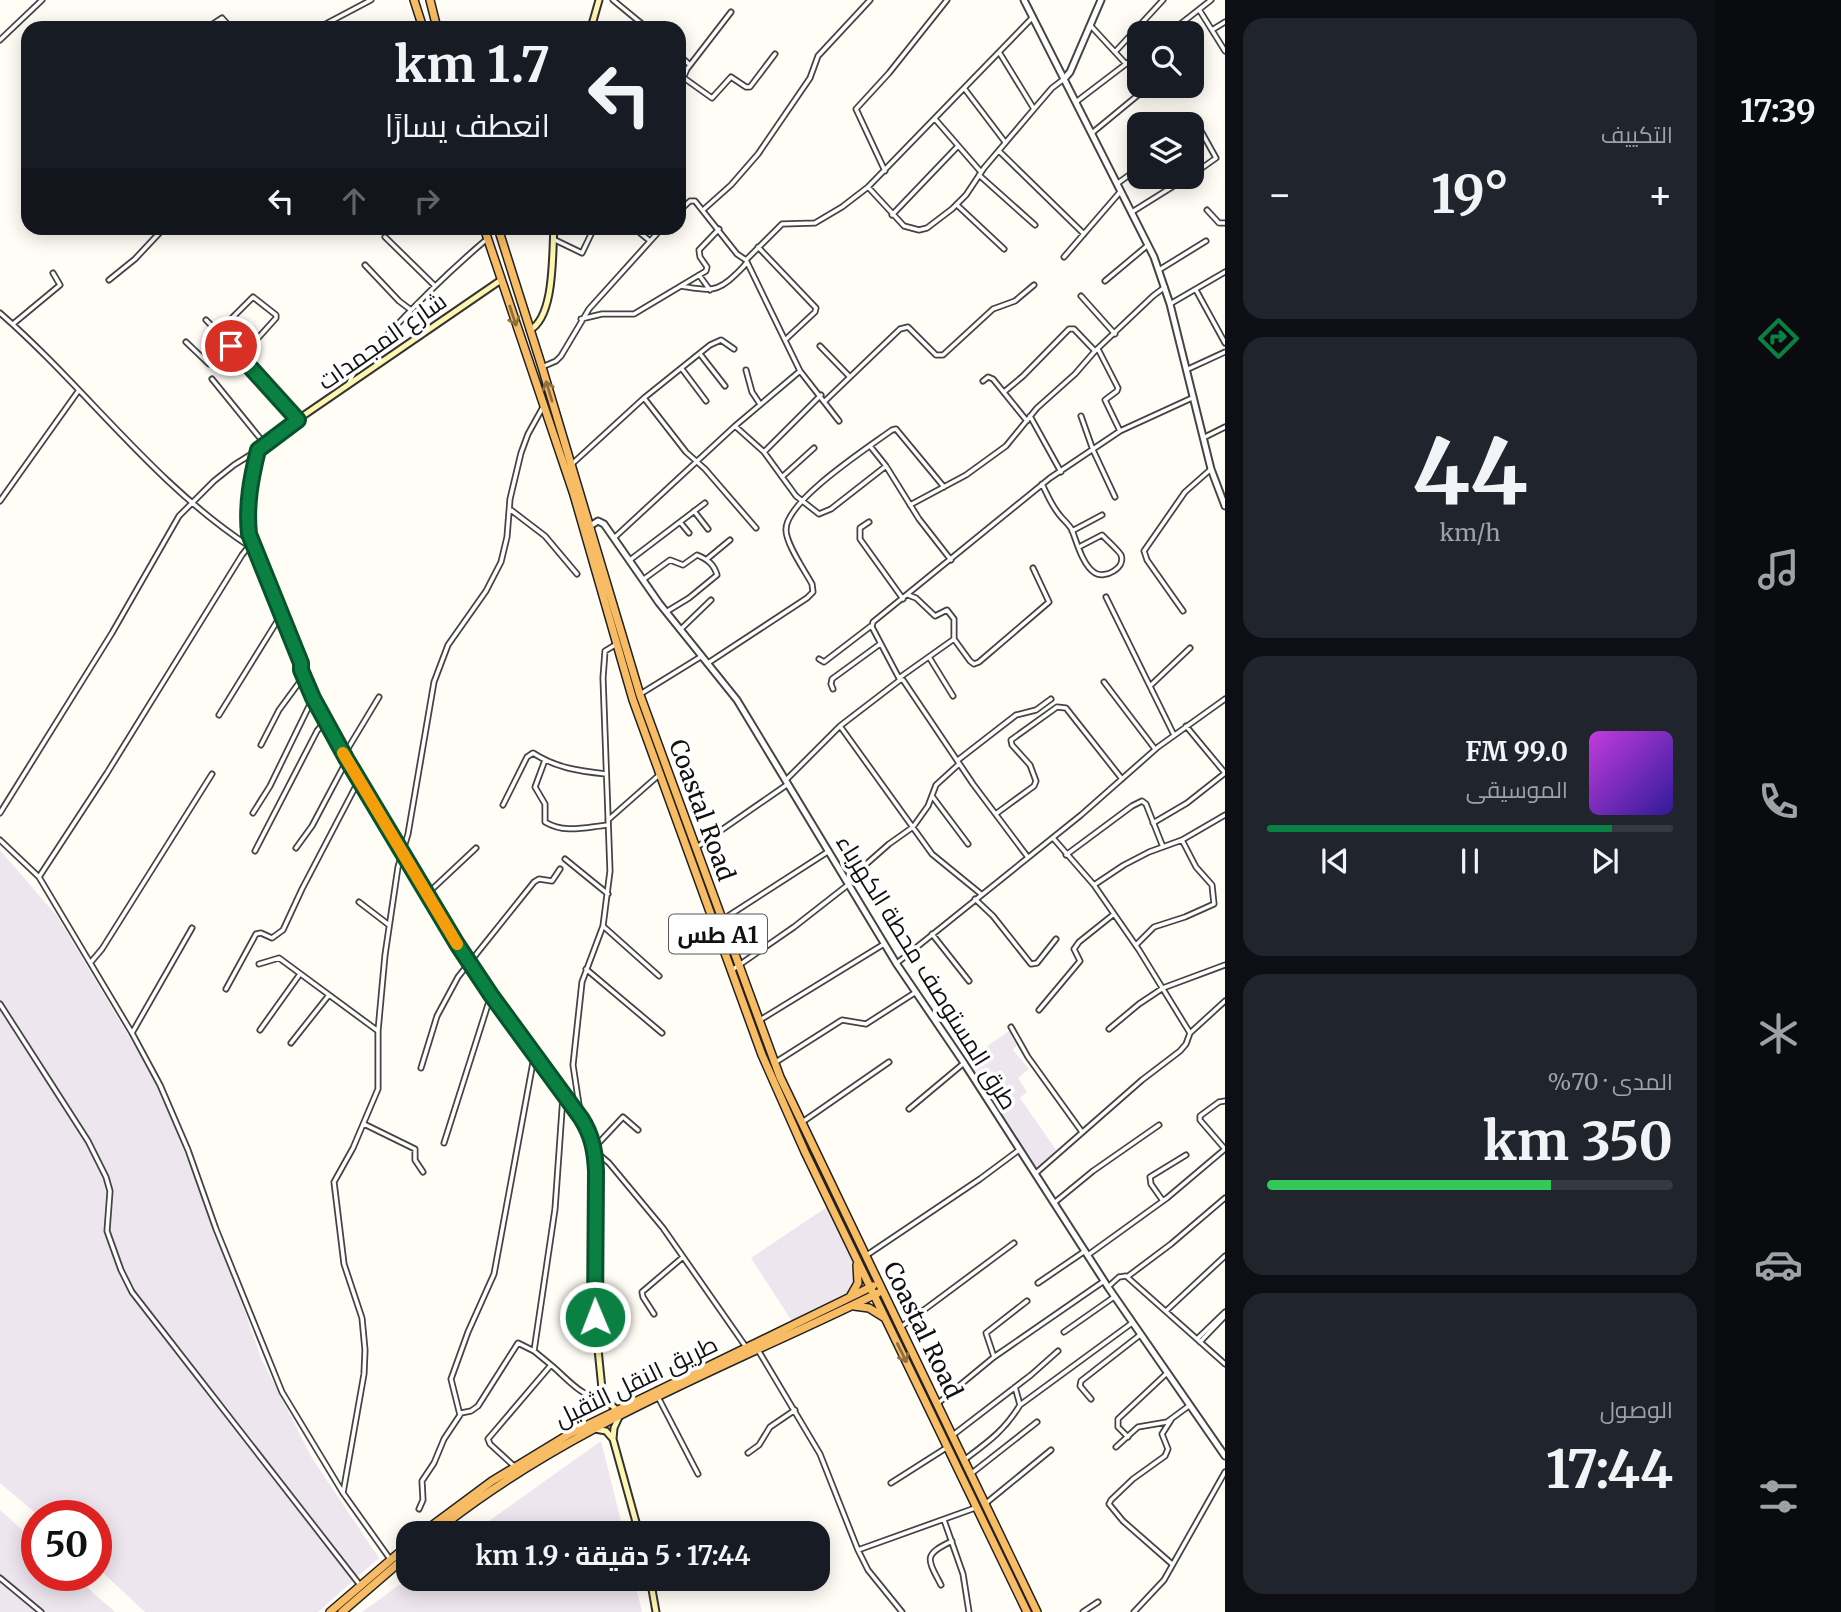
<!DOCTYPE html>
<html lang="ar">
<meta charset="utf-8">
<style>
:root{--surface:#171b24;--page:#20242c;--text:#f1f3f6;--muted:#9ea1a6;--line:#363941;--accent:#0b8043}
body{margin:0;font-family:Merriweather,Cairo,serif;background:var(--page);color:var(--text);direction:rtl;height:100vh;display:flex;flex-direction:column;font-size:26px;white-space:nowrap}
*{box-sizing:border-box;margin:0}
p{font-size:23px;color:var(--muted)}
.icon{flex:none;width:38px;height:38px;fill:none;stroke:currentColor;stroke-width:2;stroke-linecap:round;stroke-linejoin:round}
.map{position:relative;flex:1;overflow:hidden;direction:ltr}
.details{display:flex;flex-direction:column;gap:18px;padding:18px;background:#0d0f14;width:490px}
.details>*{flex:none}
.guide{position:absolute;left:21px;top:21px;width:665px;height:214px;border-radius:21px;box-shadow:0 4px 18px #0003;direction:rtl;background:#171b24;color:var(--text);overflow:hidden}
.tools{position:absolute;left:1127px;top:21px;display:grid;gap:14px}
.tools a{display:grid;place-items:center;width:77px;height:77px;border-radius:14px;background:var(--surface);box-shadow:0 4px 18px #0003;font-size:35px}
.speed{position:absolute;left:21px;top:1500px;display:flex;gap:14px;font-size:35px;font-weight:700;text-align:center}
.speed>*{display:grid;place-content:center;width:91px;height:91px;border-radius:50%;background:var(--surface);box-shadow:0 4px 18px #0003;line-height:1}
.speed .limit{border:10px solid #d22;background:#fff;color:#111}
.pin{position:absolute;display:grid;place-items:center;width:60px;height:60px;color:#fff;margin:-30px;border:4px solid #fff;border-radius:50%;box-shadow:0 2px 7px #0007}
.me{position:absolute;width:77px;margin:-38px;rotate:359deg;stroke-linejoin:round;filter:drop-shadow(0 0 5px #0008)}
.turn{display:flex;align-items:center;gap:24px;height:147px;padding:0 21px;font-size:32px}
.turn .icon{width:91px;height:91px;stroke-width:2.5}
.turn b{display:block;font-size:49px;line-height:60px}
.lanes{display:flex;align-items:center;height:66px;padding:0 21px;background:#0003;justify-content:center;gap:35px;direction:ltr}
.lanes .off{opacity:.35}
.big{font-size:52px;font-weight:700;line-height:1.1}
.details .widget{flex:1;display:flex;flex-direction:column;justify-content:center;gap:10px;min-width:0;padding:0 24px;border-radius:21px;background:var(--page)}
.details .dial{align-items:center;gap:0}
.dial b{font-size:91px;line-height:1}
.song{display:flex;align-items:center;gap:21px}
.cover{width:84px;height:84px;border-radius:10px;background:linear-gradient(135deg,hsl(290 70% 55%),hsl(250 70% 35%))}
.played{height:7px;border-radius:4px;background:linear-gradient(90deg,var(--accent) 85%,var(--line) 85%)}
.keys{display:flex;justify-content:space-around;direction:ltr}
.heat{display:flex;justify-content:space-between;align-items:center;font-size:38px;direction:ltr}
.charge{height:10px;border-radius:5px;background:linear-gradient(90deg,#34c759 70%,var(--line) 0)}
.trip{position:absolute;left:396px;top:1521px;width:434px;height:70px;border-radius:21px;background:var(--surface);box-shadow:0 4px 18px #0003;font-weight:700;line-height:70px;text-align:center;direction:rtl}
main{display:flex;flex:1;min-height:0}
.menu{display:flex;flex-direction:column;width:126px;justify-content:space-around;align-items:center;background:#090b0e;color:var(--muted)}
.menu .icon{width:49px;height:49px}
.menu .on{color:var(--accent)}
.menu b{font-size:32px;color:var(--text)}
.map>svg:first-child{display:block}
</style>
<main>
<nav class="menu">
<b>17:39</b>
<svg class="icon on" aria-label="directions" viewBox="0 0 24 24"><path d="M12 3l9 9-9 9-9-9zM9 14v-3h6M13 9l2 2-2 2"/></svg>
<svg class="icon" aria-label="music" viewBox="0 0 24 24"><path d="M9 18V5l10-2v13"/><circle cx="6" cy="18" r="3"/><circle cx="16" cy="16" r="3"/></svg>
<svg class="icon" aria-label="phone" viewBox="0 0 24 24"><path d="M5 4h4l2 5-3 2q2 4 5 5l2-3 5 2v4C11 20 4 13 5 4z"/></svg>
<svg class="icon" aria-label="climate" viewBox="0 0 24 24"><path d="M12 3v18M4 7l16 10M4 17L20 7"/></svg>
<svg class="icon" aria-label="car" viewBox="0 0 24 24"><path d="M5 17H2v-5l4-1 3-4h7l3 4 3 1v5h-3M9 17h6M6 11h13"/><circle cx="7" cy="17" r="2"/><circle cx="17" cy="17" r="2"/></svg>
<svg class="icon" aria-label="filters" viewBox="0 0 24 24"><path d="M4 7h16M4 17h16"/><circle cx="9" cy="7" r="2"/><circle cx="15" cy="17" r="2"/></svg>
</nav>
<section class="details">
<div class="widget"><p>التكييف</p>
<div class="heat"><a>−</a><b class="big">19°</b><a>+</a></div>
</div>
<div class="widget dial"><b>44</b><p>km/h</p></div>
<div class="widget">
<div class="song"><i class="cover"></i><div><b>99.0 FM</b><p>الموسيقى</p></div></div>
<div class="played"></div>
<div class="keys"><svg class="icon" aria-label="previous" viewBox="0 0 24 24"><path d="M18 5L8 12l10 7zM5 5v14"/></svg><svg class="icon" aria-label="pause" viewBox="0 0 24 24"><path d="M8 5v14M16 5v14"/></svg><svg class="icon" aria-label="next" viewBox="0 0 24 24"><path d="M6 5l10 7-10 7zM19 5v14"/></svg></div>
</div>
<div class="widget"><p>المدى · 70%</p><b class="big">350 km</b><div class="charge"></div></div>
<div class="widget"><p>الوصول</p><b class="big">17:44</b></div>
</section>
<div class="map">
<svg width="1225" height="1612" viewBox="0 0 1225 1612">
<rect width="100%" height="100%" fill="#fffdf5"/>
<!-- industrial -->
<path fill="#eee6ef" d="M 0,850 L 57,916 L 158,1085 L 225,1254 L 261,1358 L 312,1458 L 379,1558 L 318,1612 L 145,1612 L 96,1566 L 96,1516 L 38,1515 L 0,1483 Z
M 1009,1031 L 1017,1045 L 1013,1050 L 1029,1069 L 1018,1078 L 1027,1092 L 1020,1098 L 1056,1150 L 1031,1173 L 964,1062 Z
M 830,1205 L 856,1258 L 858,1275 L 853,1293 L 795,1326 L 751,1258 Z
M 601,1441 L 624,1533 L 472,1533 Z
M 0,1510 L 37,1543 L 37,1575 L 73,1575 L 115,1612 L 0,1612 Z
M 409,1578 L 634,1579 L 642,1612 L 362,1612 Z"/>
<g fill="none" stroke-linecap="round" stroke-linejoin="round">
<!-- minor casing -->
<g stroke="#444" stroke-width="7">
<path id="minor" d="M 613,0 L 647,28
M 1200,11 L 1225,51
M 1090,25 L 1126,64
M 207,28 L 222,18 L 231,28
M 318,28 L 371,0
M 1212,30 L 1225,22
M 1169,33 L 1211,0
M 0,40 L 42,0
M 999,52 L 1034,109
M 1115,52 L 1163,0
M 679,55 L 690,65
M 684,78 L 712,98 L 731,77 L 746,87 L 750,87 L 775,54
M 679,88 L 687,69 L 731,12
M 964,88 L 1005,142
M 1076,102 L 1139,54
M 935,119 L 981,172
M 1192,129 L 1195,128 L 1201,131 L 1216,158 L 1192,175
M 1092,133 L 1149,86
M 999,151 L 1084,234
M 885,171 L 856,109 L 889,73 L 947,0
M 979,175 L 1035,225
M 1118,183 L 1139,168
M 868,187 L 904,226 L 919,230 L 927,228 L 952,209 L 966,195 L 984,168 L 1034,109 L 1052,88 L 1064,79
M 957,205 L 1004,249
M 703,210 L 731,185 L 758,154 L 810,78 L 818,56 L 870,0
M 1207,210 L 1219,223 L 1225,223
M 679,211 L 690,201 L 695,201 L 737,254 L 746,260
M 1132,212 L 1188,177
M 892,215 L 958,146
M 634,228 L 650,241
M 385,237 L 435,286
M 553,239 L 582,253 L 594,228
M 758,247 L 816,308 L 815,312 L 785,340
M 1064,257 L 1120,192
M 365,265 L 399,301 L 411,310
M 1159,270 L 1206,241
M 699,275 L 710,290
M 109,280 L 135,259 L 164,228
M 1105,281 L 1148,245
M 681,286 C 706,290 716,294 735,275 C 740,270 743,268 747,262
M 1196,290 L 1225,343
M 1081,296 L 1115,334
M 1170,304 L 1225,272
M 0,313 C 86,388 153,483 249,546
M 581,319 L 602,314 L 634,314 L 706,271 L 707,267 L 700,257 L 699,250 L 719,229
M 206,320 L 242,356 L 298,420
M 13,324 L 60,285 L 53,273
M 218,332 L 253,297 L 276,315 L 276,318 L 242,356
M 186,342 L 209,364 L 213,363 L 231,346
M 820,346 L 849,376
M 1098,349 L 1118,388 L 1117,391 L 1105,400 L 1120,431
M 700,354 L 725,386
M 542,367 L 556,361 L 561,356 L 589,309 L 662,228
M 682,369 L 706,401
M 746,370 L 752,392 L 760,404
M 1186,370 L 1225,352
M 800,371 L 839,421
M 212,379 L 264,443
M 983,381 L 988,377 L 993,379 L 1027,421
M 349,383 C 357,362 377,345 393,329 C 423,297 454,267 487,239
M 1004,392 L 1023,376 L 1069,329 L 1074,329 L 1095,351
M 644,398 L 686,452 L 705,469 L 756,528
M 825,401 L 900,329 L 908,327 L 936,355 L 943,355 L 993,309 L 1015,301 L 1034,285
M 1030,416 L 1061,472
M 1081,416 L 1093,450 L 1115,497
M 735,426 L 764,452 L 796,496 L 819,514 L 831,509 L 886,466
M 1203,438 L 1225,427
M 870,446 L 886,466 L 919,519 L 951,560
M 764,452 L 821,395
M 572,464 L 644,398 L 710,345 L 721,340 L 734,349
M 782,477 L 814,448
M 1042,484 C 1047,494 1051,504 1058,513 C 1062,519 1069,524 1072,530 C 1077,543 1083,566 1095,573 C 1105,579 1126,568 1121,555 C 1120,552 1106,539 1102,535 L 1079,547
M 0,501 L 79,390
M 910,505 L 966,475 L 1006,446 L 1037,408 L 1075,374 L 1095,351 L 1153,296 L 1165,287
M 511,510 L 545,536 L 577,574
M 694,511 L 708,529
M 680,522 L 689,533
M 869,522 L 860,528 L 860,539 L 903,599
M 1072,531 L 1102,515
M 614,538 L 735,426 L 800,371 L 746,260 L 782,224 L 815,223 L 842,207 L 868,187 L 1033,17
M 707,559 L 730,540
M 630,560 L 705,503
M 644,579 L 670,560 L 683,565 L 697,555 C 707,559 714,564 717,575 L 689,598 L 666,612
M 908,595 L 916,598 L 935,616 L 947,610 L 954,619 L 954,639
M 1106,597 L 1174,735
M 1183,611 L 1147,560 L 1144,551 L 1185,492 L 1211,469
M 680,630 L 711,600
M 929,657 L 953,696
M 819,659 L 824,662 L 871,626
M 708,663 L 807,598 L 813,592 L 812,584 C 805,571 786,544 786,530 C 785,501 869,447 892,430 L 896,429 L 944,487
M 899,678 L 954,639 L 970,661 L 974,664 L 979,662 L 1049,602 L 1033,568
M 900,680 L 872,627 L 873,622 L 1050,478 L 1120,431 L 1192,398
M 1104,682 L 1155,749
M 1150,686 L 1190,648
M 833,689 L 831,684 L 832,679 L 880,644
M 642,693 L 702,656
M 219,715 L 281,615
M 840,726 L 932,854 L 981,894
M 261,745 L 279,710 L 304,676
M 344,755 L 379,697
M 545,760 L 535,787 L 545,804 L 545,822 C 565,834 586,827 608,825
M 958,760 L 1016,715 L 1036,710 L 1051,699
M 786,780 L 840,726 L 900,680 L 903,680 L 973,784 L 1027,856
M 932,796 L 968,844
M 503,805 L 527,757 L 533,753 C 556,768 579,771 606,774
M 0,813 L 112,633 L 179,516 L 214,481 L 234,465 L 258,450
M 253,813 L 270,786 L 313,698
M 997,813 L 1034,786 L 1036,781 L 1030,765 L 1012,745 L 1011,740 L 1057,707 L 1066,708 L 1122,779
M 608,820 L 659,775
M 1153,823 L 1187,803 L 1225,773 L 1186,726
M 1053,838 L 1094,885 L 1139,950 L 1190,1033
M 0,840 L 39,877 L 132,1033 L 160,1085 L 188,1150 L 216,1229 L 282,1392 L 343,1493 L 390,1559
M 697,847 L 788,784
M 296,848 L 312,826 L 347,760
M 255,851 L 317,731 L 325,721
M 1066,855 L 1132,806 L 1142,801 L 1146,804 L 1163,847
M 565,859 L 608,894
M 39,877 L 107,773 L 242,555 L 249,546 L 254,545
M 847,881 L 889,844 L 913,827 L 928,806 L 936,785 L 959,764
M 1094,885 L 1124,865 L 1149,852 L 1182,840 L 1225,815
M 427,894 L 476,848
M 975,899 L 993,916 L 1031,964 L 1037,963 L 1056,939
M 359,902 L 389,925
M 722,920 L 829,851
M 603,926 L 659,976
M 932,934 L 969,981
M 1136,945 L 1154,927 L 1185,917 L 1214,904 L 1212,885 L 1196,867 L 1182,840
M 91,962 L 102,949 L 212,774
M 897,963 L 1081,815 L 1158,747 L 1225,699
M 259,964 L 279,958 L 378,1031
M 586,969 L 662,1033
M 732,970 L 794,927 L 849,884
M 226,989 L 256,934 L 261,933 L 272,938 L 283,930 L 302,889 L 359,780
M 0,1004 L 88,1141 L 106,1177 L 110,1191 L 107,1231 L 121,1270 L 132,1292 L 360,1585
M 1039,1010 L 1080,961 L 1074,949 L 1079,942 L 1114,914
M 760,1020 L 884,944
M 1011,1027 L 1028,1057 L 1082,1132
M 1109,1029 L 1139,1004 L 1163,988 L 1225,965
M 260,1030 L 300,974
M 132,1033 L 192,928
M 291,1043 L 329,995
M 776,1062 L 842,1020 L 866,1024 L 916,992
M 421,1068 L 437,1016 L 458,977 L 534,882 L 539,879 L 552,881 L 560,869
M 909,1109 L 964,1063
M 581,1118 L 573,1065 L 582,982 L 603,926 L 610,871 L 603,678 L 605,651 L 615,645
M 801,1123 L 889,1062
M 364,1124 L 415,1149 L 415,1160 L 423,1172
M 444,1143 L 491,995
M 594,1148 L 623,1117 L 638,1130
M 1225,1149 L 1200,1120 L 1200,1116 L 1219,1102 L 1225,1101
M 595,1151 L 609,1163 L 663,1228 L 746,1347
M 1036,1173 L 1142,1080 L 1180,1051 L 1186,1044 L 1190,1033 L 1225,1001
M 1163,1201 L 1151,1184 L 1150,1177 L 1186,1155
M 1054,1203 L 1093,1171 L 1159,1125
M 867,1255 L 980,1179 L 1019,1150
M 1088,1255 L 1167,1198 L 1225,1149
M 1127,1277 L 1171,1244 L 1225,1198
M 1038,1283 L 1085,1251
M 1108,1287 L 1119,1277 L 1126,1276 L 1225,1364
M 1166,1311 L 1225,1256
M 654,1314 L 643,1297 L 642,1292 L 683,1257
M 901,1327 L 1014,1243
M 1064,1332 L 1114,1297
M 1197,1339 L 1225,1312
M 1200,1342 L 1225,1316
M 758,1350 L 820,1454 L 858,1550 L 868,1570 L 902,1612
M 534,1351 L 555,1209 L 563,1096
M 994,1357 L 986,1333 L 1027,1301
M 1015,1387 L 1020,1405
M 658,1397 L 698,1474
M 1091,1399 L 1080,1386 L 1081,1381 L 1140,1335
M 937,1404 L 994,1357 L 1104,1281
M 461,1413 L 471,1411 L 478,1406 L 518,1343 L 534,1351 L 551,1365
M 1171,1420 L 1162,1434 L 1168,1449 L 1165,1456 L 1133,1479 L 1111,1500 L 1109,1504 L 1123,1521 L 1172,1564
M 953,1435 L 1031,1375 L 1058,1351
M 1128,1437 L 1118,1427 L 1118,1419 L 1167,1373
M 1116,1447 L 1138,1427 L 1167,1422 L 1190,1405
M 748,1453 L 759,1445 L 770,1427 L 795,1410
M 964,1460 C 988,1442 1004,1431 1020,1405 L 1132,1323
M 514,1466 L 490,1444 L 488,1439 L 551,1365 C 567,1378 583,1400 606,1399
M 972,1473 L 1037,1422
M 891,1483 L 946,1448
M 343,1493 L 364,1374 L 365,1350 L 362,1318 L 344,1264 L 334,1182 L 353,1148 L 378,1089 L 378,1031 L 385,955 L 398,867 L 408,834 L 434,682 L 448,645 L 486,591 L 501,562 L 507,537 L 510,499 L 521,453 L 528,434 L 543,407
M 985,1504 L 1051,1450
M 419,1509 L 423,1500 L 422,1481 L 434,1463 L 444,1439 L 460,1415 L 451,1379 L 468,1332 L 494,1274 L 534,1057
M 944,1520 L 963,1574 L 969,1612
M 858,1550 L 975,1508
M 0,1578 L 41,1612
M 941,1585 C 927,1558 923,1555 952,1541
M 1083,1612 L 1098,1602
M 1134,1612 L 1164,1580 L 1225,1472"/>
</g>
<!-- tertiary casing -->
<g stroke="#444" stroke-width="9">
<path id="tertiary" d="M 1024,0 L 1154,257 L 1170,304 L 1211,469 L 1225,506
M 1064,79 L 1070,72 L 1101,0
M 590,526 L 598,521 L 604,524 L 659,603 L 737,700 L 896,963 L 964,1063 L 1108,1287 L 1225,1456"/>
</g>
<!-- secondary casing -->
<g stroke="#333" stroke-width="9">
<path id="secondary" d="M 591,28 L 599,0
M 501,280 L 278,433 C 271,438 261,445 258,452 C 247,476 247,509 249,534 L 301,663 L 301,670 L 313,698 L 347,760 L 457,944 L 491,995 L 588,1130 L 595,1151 L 596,1329 L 602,1389 L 608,1402 L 617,1410
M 530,330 C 555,316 552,254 554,228
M 619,1417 L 614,1428 L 613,1439 L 639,1533
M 595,1429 L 606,1431 L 613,1439
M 650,1578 L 656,1612"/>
</g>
<!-- trunk casing -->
<g stroke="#222" stroke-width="10">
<path id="trunk" d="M 414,0 L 423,28
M 430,0 L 437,28
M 484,228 L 574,495 L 633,700 L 762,1055 L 805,1152 L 1027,1612
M 498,228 L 542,367 L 640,695 L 780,1077 L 1037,1612
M 850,1297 L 858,1283 L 857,1265
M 854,1306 L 869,1308 L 885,1318
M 422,1533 L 492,1481 L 571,1433 L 873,1286
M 434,1533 C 566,1426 727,1367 878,1293
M 330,1612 L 408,1545
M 342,1612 L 408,1555"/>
</g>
<!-- minor -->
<use href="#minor" stroke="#fff" stroke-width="3.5"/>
<!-- tertiary -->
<use href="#tertiary" stroke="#fff" stroke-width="5"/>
<!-- secondary -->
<use href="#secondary" stroke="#fff6b0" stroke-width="5"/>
<!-- trunk -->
<use href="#trunk" stroke="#f7bc64" stroke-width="7"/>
</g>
<!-- one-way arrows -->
<defs><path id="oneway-shaft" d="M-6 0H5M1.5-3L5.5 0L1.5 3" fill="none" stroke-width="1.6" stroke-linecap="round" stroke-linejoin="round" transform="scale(1.75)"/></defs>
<g stroke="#906f3f">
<use href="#oneway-shaft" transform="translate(513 316) rotate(72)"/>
<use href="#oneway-shaft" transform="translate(549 391) rotate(-107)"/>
<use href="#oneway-shaft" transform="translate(902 1353) rotate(64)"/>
</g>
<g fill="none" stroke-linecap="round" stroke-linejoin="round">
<!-- route casing -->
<g stroke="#07532c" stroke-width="18">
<path id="route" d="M 231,346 L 298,420 L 258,450 C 251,478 246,505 249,534 L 301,663 L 301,670 L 313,698 L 347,760 L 457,944 L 491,995 L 581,1118 C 592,1135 595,1151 596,1171 L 595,1317"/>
</g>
<!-- route -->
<use href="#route" stroke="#0b8043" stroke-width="12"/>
<!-- slow -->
<path stroke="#f59e0b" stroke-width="12" d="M 343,753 L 457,944"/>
</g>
<g text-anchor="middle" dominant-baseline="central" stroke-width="7" stroke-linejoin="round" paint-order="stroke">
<!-- shield labels -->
<rect fill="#fff" stroke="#585858" stroke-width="2" x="669" y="914.5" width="98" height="39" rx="5"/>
<g font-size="23" font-weight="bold" fill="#111">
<text x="718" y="934">طس A1</text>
</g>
<!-- street labels -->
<g font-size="24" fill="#111" stroke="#fff">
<text transform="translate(382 341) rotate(-35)">شارع المجمدات</text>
<text transform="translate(702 810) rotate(70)">Coastal Road</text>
<text transform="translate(927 972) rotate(58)">طرق المستوصف محطة الكهرباء</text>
<text transform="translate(923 1330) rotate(64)">Coastal Road</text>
<text transform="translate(636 1381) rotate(-26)">طريق النقل الثقيل</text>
</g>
</g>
</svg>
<div class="tools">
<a><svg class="icon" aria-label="search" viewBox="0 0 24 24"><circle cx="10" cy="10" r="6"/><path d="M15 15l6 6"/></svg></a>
<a><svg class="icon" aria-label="layers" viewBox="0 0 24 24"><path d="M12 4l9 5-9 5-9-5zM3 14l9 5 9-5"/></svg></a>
</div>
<div class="speed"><div class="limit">50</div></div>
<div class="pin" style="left:231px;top:346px;background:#d93025"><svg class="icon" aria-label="arrive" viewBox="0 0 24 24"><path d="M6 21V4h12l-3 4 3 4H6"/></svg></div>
<svg class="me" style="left:595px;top:1317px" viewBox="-20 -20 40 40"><circle r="17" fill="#0b8043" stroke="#fff" stroke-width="3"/><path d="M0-11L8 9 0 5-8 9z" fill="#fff"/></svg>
<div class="trip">17:44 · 5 دقيقة · 1.9 km</div>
<div class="guide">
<div class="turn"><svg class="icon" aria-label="left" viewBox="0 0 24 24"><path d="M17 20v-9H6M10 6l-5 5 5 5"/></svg><div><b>1.7 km</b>انعطف يسارًا</div></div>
<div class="lanes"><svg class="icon" aria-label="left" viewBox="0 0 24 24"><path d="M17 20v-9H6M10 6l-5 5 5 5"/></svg><svg class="icon off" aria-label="ahead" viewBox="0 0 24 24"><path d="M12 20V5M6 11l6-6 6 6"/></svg><svg class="icon off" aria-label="right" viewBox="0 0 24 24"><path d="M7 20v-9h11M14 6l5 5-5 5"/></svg></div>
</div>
</div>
</main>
